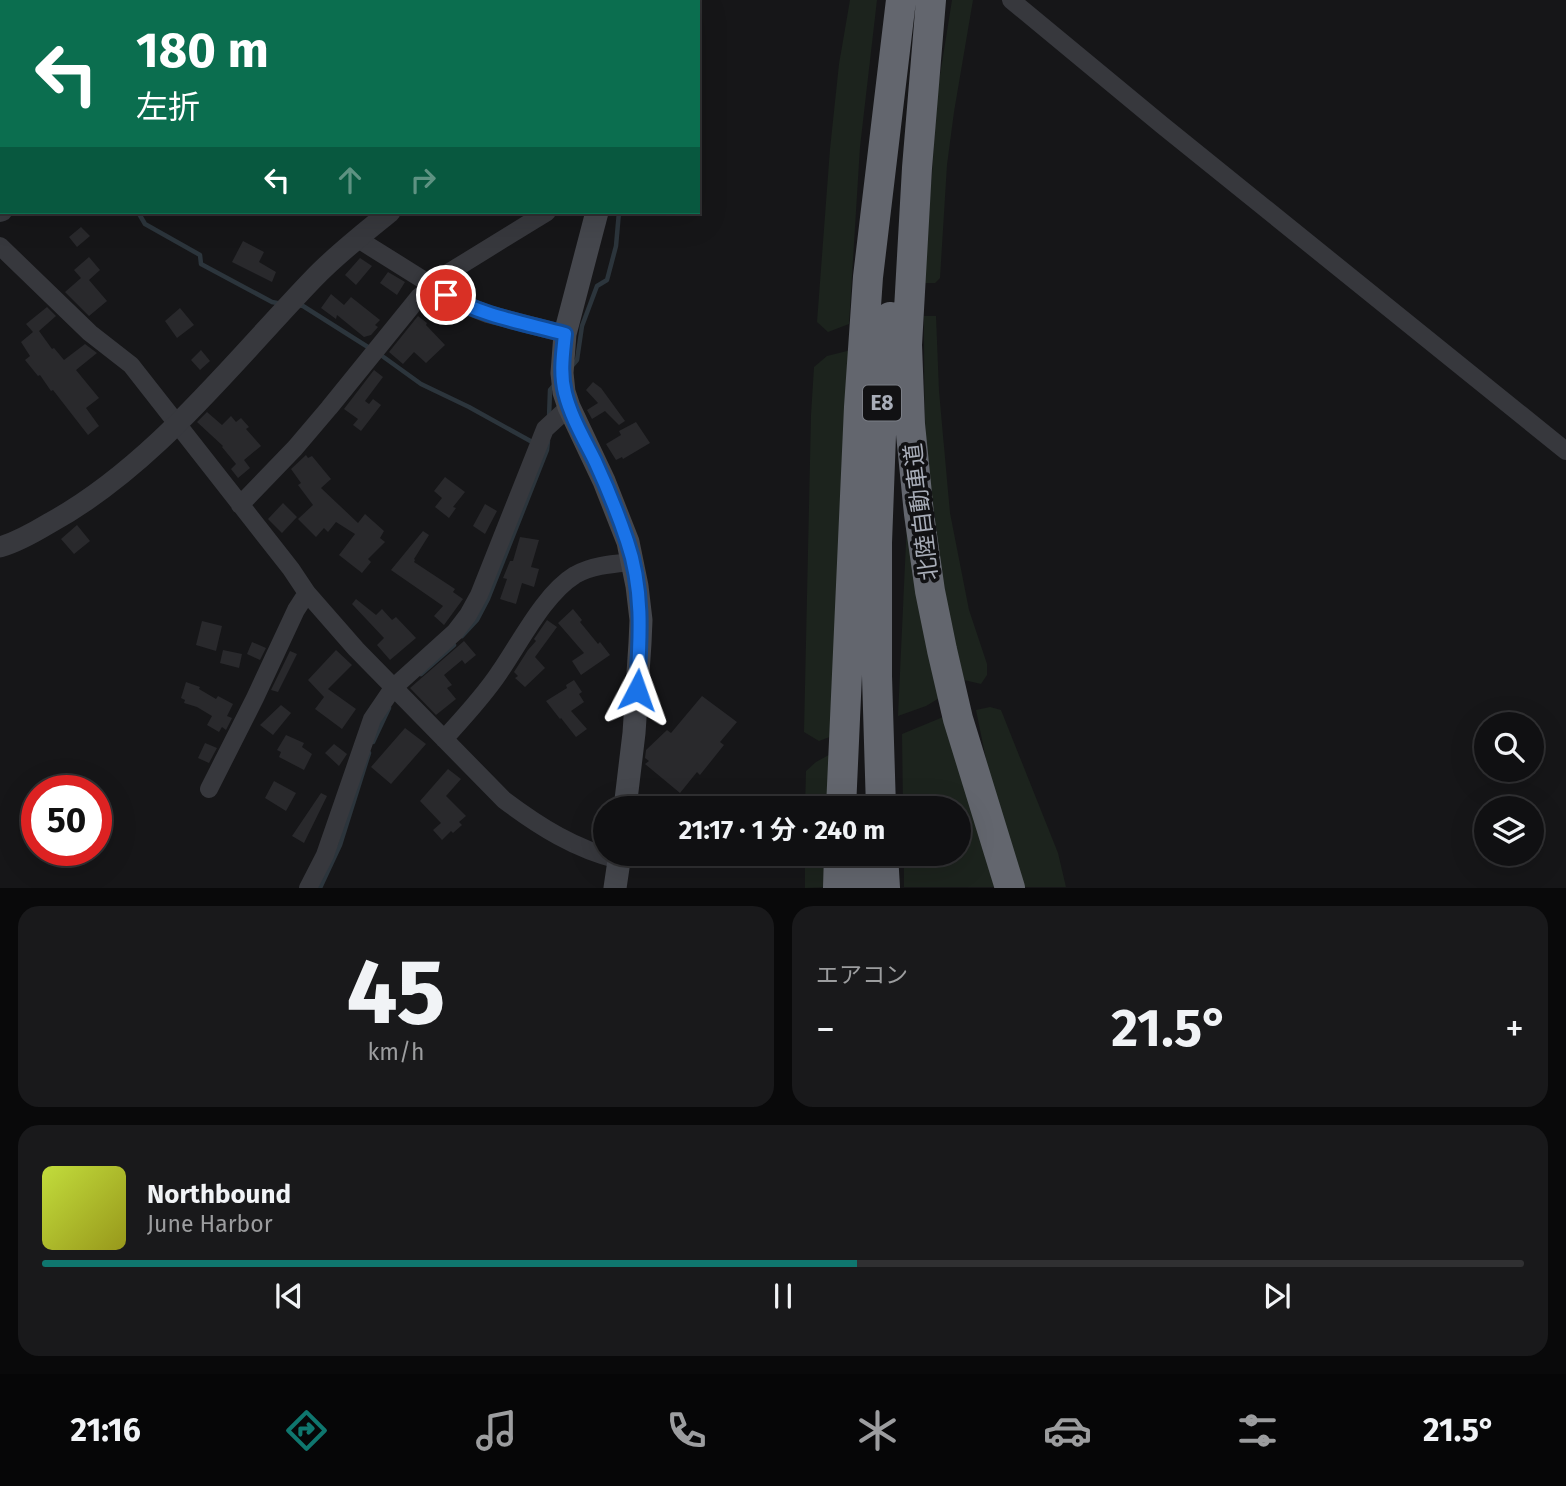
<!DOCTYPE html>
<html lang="ja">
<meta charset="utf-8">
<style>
:root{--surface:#101012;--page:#19191b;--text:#f1f3f6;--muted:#9c9d9f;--line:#303032;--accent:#0f766e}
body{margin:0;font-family:"Fira Sans","Noto Sans JP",sans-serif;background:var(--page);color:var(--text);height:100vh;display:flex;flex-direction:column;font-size:26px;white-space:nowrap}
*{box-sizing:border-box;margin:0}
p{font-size:23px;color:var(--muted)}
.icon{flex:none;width:38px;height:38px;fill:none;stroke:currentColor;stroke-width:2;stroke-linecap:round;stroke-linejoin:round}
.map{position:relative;height:888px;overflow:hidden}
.details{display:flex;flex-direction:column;gap:18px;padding:18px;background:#09090a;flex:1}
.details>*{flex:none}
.hud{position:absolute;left:0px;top:0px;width:700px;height:214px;box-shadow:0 7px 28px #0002,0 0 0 2px var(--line);background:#0b6e4f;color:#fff;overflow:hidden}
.fabs{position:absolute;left:1474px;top:712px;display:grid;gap:14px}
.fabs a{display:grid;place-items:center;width:70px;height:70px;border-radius:50%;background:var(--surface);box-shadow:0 7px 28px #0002,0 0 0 2px var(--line);font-size:35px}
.speed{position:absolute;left:21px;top:775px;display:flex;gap:14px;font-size:35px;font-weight:700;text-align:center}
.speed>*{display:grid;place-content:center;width:91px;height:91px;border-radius:50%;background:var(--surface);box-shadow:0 7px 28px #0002,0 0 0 2px var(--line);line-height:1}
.speed .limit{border:10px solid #d22;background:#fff;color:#111}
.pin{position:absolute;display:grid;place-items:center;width:60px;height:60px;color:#fff;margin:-30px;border:4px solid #fff;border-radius:50%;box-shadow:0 2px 7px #0007}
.me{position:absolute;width:77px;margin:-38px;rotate:4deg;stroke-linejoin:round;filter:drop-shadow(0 0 5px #0008)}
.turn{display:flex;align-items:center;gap:24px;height:147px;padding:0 21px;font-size:32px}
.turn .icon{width:91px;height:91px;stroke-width:2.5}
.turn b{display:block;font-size:49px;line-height:60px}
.lanes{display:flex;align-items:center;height:66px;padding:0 21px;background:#0003;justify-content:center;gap:35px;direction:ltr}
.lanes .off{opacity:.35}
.big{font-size:52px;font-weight:700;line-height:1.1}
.details .card{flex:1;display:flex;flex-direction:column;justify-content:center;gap:10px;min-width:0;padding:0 24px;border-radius:21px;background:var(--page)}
.details .dial{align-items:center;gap:0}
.dial b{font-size:91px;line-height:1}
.song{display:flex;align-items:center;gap:21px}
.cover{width:84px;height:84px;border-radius:10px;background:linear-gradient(135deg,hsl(70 70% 55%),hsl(60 70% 35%))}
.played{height:7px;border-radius:4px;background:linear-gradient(90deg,var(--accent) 55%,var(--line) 55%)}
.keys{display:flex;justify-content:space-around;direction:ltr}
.heat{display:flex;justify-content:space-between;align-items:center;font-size:38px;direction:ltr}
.details .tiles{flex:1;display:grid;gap:18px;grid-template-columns:1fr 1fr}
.card:last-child{grid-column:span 2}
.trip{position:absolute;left:593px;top:796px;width:378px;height:70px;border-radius:35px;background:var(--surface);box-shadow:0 7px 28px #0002,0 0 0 2px var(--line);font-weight:700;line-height:70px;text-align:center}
.tab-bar{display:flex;height:112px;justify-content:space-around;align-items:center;background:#060607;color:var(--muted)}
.tab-bar .icon{width:49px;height:49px}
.tab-bar .selected{color:var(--accent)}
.tab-bar b{font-size:32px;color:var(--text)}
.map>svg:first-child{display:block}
</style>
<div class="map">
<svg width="1566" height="888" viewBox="0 0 1566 888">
<rect width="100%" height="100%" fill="#161618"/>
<!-- green -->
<path fill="#1c231d" d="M 850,0 L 877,0 L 860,147 L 849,324 L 828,332 L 817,322 L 830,149 L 839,64 Z
M 952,0 L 973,0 L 954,112 L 947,165 L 940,278 L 935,283 L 921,283 L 932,175 L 937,94 Z
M 924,316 L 936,316 L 939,391 L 950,513 L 969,610 L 987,664 L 987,675 L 981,684 L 964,680 C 956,645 947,610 940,574 C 924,490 924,402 924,316 Z
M 851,350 L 835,735 L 819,741 L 804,732 L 811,415 L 814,367 L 827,356 Z
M 908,499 L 941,697 L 926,706 L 898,716 Z
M 990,707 L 1001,710 L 1058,853 L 1066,887 L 1022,887 L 990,779 L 976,710 Z
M 948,715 L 995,887 L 904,887 L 904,854 L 959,854 L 959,808 L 903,808 L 902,734 Z
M 836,751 L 834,808 L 805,808 L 806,771 L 816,762 Z
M 805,854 L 832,854 L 832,887 L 805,888 Z"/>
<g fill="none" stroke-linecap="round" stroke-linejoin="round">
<!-- stream -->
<path stroke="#2c353c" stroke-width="4.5" d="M 14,0 L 15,2
M 668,2 L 669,0
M 138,212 L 145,224 L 200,255 L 201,264 L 272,302 L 282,304
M 298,305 L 303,306 L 371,349
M 378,353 L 421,384 L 469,407 L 534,443
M 571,367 L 577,360 L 582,326 L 597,286 L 607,280 L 616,246 L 619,212
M 549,418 L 550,390 L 556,383
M 462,636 L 477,620 L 488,599 L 547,450 L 548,441
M 421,674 L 454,645
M 373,742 L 389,708
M 320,888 L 340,845 L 369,753"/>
</g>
<!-- building -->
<path fill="#29292c" d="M 81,227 L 90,236 L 77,247 L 69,237 Z
M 243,241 L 264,252 L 259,262 L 276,272 L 272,282 L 232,262 Z
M 89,257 L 100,270 L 89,280 L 107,301 L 89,316 L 65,292 L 81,278 L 74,270 Z
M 360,258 L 372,266 L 356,285 L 345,275 Z
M 388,272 L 405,282 L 397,295 L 380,283 Z
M 331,294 L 344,305 L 351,297 L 380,320 L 375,325 L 378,327 L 371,335 L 364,337 L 337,315 L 336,319 L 321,308 Z
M 47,307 L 56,316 L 39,331 L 52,349 L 54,348 L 64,360 L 85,344 L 97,353 L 76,370 L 99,398 L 86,408 L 99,426 L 88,435 L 53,390 L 51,391 L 40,375 L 38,376 L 25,360 L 30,356 L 21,342 L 33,332 L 26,324 Z
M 180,308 L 194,325 L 177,338 L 165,321 Z
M 418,316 L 427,323 L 426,325 L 445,345 L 426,363 L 414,352 L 403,364 L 389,352 Z
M 201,350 L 210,361 L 200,370 L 191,360 Z
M 374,370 L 383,377 L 365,401 L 369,404 L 373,399 L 381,405 L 361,431 L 353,425 L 358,419 L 344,409 Z
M 593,382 L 601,388 L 625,421 L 619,425 L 605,411 L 592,419 L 587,410 L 598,403 L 586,390 Z
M 207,412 L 222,425 L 231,416 L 236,422 L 241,418 L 249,427 L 246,429 L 261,446 L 244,460 L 250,468 L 238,478 L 231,469 L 236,464 L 222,447 L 223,446 L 197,422 Z
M 636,422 L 650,443 L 623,459 L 622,457 L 616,460 L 606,444 L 621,435 L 619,431 Z
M 306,455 L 308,458 L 312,456 L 331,479 L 321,488 L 358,523 L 365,514 L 384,531 L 380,538 L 385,542 L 368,559 L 371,562 L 362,573 L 339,555 L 355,534 L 336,522 L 328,532 L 324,528 L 316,537 L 298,519 L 313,505 L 298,485 L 301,483 L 291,469 Z
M 445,477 L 465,492 L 453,507 L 456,508 L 449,518 L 435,507 L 442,498 L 434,491 Z
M 283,503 L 297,517 L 282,533 L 268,519 Z
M 485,504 L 497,511 L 485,534 L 473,526 Z
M 77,525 L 90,541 L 74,554 L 61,539 Z
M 423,531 L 429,535 L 414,559 L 415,560 L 414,562 L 455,589 L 453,592 L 463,599 L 444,625 L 434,616 L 443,606 L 391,570 Z
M 520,537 L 539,540 L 531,567 L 539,569 L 534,587 L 522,583 L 516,604 L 500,599 L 507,579 L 503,578 L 510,561 L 513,561 Z
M 356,599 L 376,615 L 382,609 L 392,620 L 396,617 L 416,638 L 390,660 L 377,645 L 384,638 L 352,604 Z
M 573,609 L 582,620 L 580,622 L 598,644 L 600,642 L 610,655 L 581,675 L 572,661 L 584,653 L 558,623 Z
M 547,620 L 557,627 L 535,657 L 545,668 L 525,687 L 515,678 L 518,676 L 514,672 L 528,650 L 536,641 L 534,639 Z
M 202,621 L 222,626 L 216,651 L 196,645 Z
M 464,641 L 476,655 L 465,664 L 462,660 L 444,675 L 452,685 L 447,688 L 456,699 L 436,715 L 410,688 Z
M 252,642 L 266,648 L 260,660 L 247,654 Z
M 223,650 L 242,654 L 239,668 L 220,663 Z
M 336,650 L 352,665 L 328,689 L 356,709 L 342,729 L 315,709 L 324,697 L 308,680 Z
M 290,651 L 297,654 L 278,692 L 271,690 Z
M 574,680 L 582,692 L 579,694 L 584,702 L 571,711 L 587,729 L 576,737 L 561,718 L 560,719 L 546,701 L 567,688 L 566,685 Z
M 186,682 L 200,687 L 199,689 L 216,699 L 218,696 L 233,704 L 227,716 L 232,718 L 226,730 L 222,727 L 219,732 L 207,725 L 212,716 L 197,707 L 184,703 L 185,700 L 181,698 Z
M 702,696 L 737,722 L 720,742 L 724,745 L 700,775 L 697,772 L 680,793 L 645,764 L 649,761 L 645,758 L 646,750 L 667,730 L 671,733 Z
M 281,705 L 291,713 L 273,735 L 260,725 Z
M 405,728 L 426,744 L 391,784 L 371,767 Z
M 286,735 L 304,743 L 302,747 L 312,754 L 304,770 L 279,757 L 281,752 L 277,750 Z
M 205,743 L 217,748 L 209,763 L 198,758 Z
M 334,744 L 347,754 L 339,766 L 325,753 Z
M 448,769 L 461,779 L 446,796 L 466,816 L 459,822 L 462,825 L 453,833 L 451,831 L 442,840 L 433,830 L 441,823 L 420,801 Z
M 274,781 L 296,793 L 286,811 L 265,798 Z
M 321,793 L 327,796 L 304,843 L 292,836 Z"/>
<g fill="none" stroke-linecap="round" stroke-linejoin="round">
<!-- minor -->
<path stroke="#37383d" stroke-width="18" d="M 543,0 L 544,2
M 1011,0 L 1162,125 L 1566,451
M 382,2 L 385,0
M 0,213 L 3,212
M 358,239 L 460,303 L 488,314 L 565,334
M 0,246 L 90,333 L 131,365 L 291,569 L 307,593 L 356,649 L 504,800 C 540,827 575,849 619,860
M 240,505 L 295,448 L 329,408 L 419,297 L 448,273 L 547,212
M 444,739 C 463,718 483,697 499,673 C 520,643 544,594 575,575 C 593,565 613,564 633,562
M 209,789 L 255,698 L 296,610 L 307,593
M 308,888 L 325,855 L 372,719 L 393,688 L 455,632 L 468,615 L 479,595 L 545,429 L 569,407"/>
<!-- tertiary -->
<path stroke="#37383d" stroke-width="21" d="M 0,547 C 17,542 33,533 48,524 C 153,467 231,364 314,278 C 337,254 364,233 390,212"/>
<!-- secondary -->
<path stroke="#45474d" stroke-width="23" d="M 641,2 L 641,0
M 597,212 L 565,334 L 562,373 L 564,392 L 569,407 L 604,481 L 628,542 L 637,586 L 641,620 L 640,643 L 634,733 L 625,808
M 615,888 L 620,854"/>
<!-- motorway -->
<path stroke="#63666e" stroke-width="30" d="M 931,0 L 917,168 L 907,345 L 910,424 L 919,514 L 930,591 L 942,650 L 958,719 L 1010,888
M 841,808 L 859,407 L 868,277 L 901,0
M 881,808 L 877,676 L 877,543 L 882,408 L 890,317
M 859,854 L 861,888
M 883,854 L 885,888
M 838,888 L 839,854"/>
</g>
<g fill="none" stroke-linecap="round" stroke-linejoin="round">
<!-- route casing -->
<g stroke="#114b97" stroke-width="18">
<path id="route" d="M 446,295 C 482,316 525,323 565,334 C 563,354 560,373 565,393 C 571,417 584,439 595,461 C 607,487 618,514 627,541 C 644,590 640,640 637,690"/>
</g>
<!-- route -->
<use href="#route" stroke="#1a73e8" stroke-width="12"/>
</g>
<g text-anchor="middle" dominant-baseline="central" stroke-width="7" stroke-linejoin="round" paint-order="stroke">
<!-- shield labels -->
<rect fill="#111113" stroke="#7b7e86" stroke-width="2" x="863" y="385.5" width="38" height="35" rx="5"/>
<g font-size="21" font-weight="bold" fill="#a8adb8">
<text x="882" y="403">E8</text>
</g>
<!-- street labels -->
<g font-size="23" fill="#a8adb8" stroke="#111113">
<text transform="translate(921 512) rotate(-97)">北陸自動車道</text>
</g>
</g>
</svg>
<div class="fabs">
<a><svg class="icon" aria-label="search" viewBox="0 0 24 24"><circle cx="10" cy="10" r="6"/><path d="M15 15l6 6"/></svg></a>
<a><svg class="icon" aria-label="layers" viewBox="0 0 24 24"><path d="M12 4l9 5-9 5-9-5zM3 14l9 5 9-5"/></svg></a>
</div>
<div class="speed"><div class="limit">50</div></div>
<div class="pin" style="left:446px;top:295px;background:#d93025"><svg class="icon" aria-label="arrive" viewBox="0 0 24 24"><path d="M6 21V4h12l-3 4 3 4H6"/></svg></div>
<svg class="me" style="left:637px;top:690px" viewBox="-20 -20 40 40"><path d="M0-17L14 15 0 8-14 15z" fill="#1a73e8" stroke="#fff" stroke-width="4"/></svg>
<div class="trip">21:17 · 1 分 · 240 m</div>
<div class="hud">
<div class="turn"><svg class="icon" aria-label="left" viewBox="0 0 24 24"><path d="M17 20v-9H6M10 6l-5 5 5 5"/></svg><div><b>180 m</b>左折</div></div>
<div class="lanes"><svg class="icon" aria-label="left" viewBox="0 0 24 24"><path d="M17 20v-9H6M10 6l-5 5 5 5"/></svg><svg class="icon off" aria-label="ahead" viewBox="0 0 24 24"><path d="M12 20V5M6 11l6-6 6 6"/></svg><svg class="icon off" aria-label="right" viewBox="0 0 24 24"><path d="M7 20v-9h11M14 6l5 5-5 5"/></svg></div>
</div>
</div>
<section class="details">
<div class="tiles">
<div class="card dial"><b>45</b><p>km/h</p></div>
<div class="card"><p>エアコン</p>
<div class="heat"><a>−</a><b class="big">21.5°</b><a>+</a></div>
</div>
<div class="card">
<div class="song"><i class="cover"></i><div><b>Northbound</b><p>June Harbor</p></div></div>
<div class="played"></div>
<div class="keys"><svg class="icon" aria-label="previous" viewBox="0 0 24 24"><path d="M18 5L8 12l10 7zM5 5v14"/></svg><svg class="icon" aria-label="pause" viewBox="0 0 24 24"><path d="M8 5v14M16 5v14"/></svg><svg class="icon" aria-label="next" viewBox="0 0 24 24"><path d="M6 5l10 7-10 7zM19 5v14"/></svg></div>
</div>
</div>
</section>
<nav class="tab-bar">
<b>21:16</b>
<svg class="icon selected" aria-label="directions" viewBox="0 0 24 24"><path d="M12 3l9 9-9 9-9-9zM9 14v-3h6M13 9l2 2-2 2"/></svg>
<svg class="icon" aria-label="music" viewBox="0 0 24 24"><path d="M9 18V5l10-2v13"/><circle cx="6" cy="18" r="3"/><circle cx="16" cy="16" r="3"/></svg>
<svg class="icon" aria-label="phone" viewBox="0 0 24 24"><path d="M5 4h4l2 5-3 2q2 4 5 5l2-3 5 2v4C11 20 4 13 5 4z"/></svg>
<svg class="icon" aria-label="climate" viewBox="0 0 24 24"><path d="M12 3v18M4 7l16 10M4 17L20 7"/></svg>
<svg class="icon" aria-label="car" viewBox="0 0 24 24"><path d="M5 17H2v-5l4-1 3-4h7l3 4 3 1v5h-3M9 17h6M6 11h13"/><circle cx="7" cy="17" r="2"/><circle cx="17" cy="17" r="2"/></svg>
<svg class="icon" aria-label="filters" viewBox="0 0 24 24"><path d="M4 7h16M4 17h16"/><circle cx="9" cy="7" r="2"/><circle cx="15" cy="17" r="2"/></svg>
<b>21.5°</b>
</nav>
